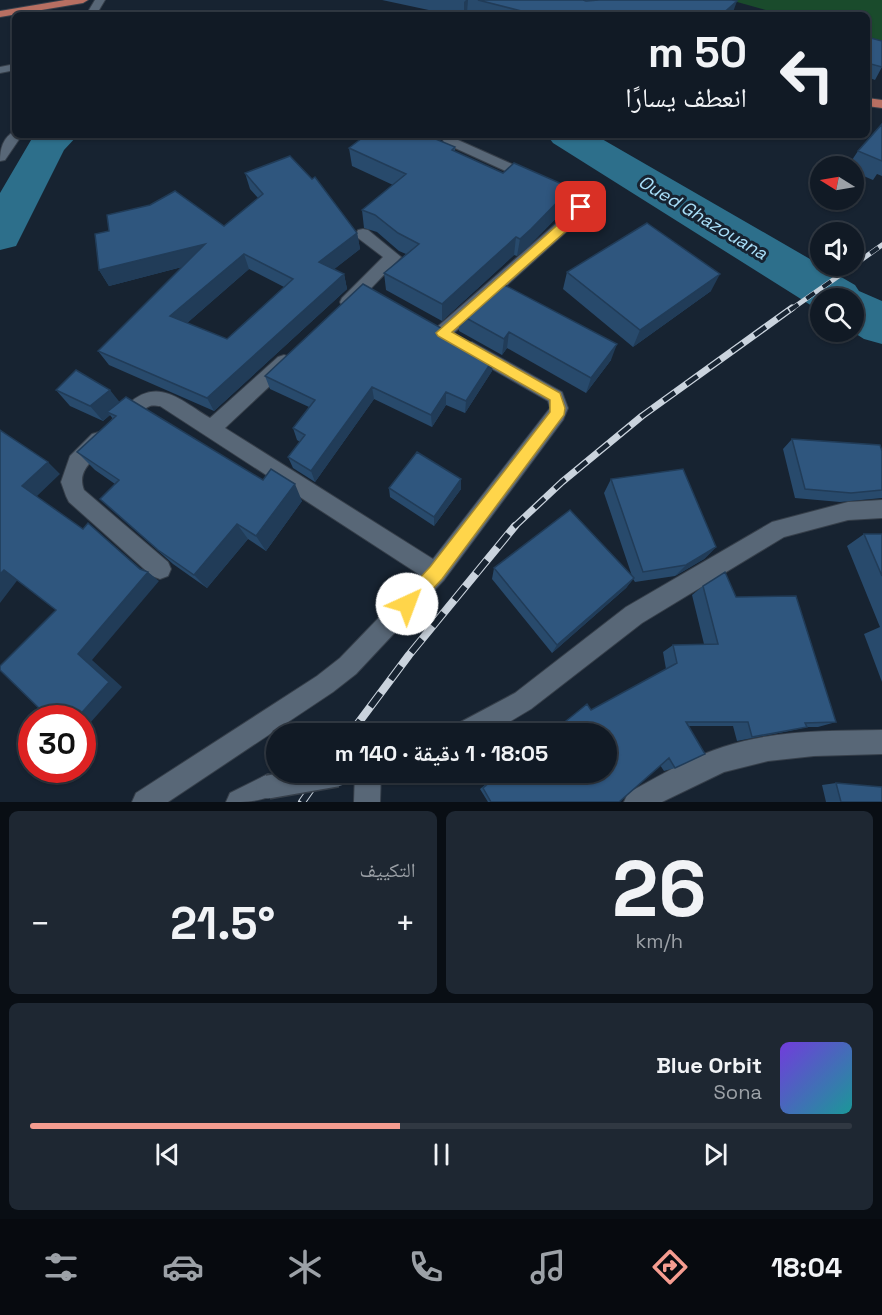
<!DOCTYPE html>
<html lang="ar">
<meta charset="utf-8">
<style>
:root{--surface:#111a25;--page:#1e2732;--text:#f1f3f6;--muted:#9ca1a7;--line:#303842;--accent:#f59c90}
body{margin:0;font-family:"Space Grotesk","Noto Naskh Arabic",sans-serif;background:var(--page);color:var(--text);direction:rtl;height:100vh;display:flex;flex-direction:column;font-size:22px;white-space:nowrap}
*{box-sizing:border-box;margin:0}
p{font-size:20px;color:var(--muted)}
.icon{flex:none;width:33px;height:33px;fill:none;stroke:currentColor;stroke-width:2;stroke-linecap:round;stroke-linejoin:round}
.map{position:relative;height:802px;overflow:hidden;direction:ltr}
.drawer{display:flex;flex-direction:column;gap:9px;padding:9px;background:#090e14;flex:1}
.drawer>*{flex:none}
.banner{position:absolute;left:12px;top:12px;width:858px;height:126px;border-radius:9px;box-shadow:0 2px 4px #0004,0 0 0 2px var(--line);direction:rtl;background:#111a25;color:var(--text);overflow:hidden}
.needle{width:39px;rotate:281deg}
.fabs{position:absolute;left:810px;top:156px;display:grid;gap:12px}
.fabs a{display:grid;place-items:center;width:54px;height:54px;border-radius:50%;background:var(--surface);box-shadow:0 2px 4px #0004,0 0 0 2px var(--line);font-size:30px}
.speed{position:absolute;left:18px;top:705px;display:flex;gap:12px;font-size:30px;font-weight:700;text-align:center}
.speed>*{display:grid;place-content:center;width:78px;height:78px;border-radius:50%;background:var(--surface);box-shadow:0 2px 4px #0004,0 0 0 2px var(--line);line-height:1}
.speed .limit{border:9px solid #d22;background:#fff;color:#111}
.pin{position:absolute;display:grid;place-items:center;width:51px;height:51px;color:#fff;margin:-26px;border-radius:12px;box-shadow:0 3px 9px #0006}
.me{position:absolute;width:66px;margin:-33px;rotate:43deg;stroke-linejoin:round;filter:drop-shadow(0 0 4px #0008)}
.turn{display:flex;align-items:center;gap:21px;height:126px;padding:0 24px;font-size:27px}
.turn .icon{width:78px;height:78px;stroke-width:2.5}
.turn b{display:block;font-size:42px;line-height:51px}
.big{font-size:45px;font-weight:700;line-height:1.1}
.drawer .tile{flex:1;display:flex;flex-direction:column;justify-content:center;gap:9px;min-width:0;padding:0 21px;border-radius:9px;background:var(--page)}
.drawer .dial{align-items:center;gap:0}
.dial b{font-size:78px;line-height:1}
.song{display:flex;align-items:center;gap:18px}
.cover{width:72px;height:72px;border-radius:9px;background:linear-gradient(135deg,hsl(260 70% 55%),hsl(180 70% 35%))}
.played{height:6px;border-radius:3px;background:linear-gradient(90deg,var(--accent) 45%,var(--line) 45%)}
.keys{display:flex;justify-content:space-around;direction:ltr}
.heat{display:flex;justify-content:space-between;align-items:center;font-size:33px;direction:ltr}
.drawer .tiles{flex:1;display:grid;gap:9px;grid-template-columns:1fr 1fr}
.tile:last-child{grid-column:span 2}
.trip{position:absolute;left:266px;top:723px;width:351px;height:60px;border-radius:30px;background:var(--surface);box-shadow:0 2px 4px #0004,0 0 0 2px var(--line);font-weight:700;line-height:60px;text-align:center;direction:rtl}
.menu{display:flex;height:96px;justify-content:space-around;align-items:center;background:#070a0f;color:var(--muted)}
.menu .icon{width:42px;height:42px}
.menu .current{color:var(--accent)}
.menu b{font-size:27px;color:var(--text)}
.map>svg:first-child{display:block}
</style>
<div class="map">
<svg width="882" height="802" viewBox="0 0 882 802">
<rect width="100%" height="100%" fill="#172331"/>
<!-- green -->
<path fill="#1a4b2c" d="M 730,0 L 882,0 L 882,42 L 867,38 L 867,15 L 784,15 Z"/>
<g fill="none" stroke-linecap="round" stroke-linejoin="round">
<!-- river -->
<path fill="#2d6f8b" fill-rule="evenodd" d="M 34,135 L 78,135 L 64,150 L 16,246 L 0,250 L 0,193 Z
M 547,135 L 595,135 L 855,285 L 859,291 L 882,301 L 882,344 L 864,339 L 853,332 L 854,298 L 820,298 L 820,311 L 553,143 Z"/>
<!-- minor casing -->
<g stroke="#363f4a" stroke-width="2">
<path id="minor" d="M 95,0 L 105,0 L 96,15 L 86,15 Z
M 15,64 L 15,70 L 0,73 L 0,67 Z
M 15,131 L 15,135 L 22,135 L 5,160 L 0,161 C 0,149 3,137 15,131 Z
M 449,136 L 577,193 L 584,199 L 588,208 L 584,216 L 448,338 L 442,339 L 436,338 L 434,333 L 436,328 L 574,208 L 567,199 L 444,143 L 443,140 Z
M 363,229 L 368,230 L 401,257 L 354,306 L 342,306 L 340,302 L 342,298 L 383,257 L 358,238 L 356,234 L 358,230 Z
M 472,342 L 562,392 L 568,408 L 563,420 L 444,580 L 356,674 L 333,692 L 168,802 L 132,802 L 136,793 L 317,676 L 340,658 L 420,575 L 160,406 C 157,406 153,405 150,406 C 136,411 132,434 113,428 L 111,422 C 114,415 121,410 127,405 C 158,376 180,400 210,418 L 278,357 L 284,355 L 290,357 L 293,362 L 290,367 L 225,428 L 433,559 L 550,408 L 548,401 L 466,354 L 464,349 L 466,344 Z
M 99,432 L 106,434 L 108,440 C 100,458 75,467 84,490 L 168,562 L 171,569 L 168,576 L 160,579 L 152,576 L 69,502 L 66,496 L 61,482 L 70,456 L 92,434 Z
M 882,730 L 882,754 L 814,756 L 768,761 L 724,772 L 662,802 L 624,802 L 628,793 C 659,776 689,758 723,747 C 773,730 829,731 882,730 Z
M 355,772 L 381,772 L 380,802 L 354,802 Z"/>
</g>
<!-- secondary casing -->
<g stroke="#363f4a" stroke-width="2">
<path id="secondary" d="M 882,500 L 882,518 L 848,520 L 784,537 L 642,623 L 531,709 L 489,734 L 452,734 L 455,725 L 515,693 L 626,607 L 772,522 L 848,502 Z
M 268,774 L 277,778 L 281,787 C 272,802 246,802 226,802 L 230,793 Z"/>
</g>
<!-- primary casing -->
<g stroke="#363f4a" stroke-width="2">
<path id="primary" d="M 65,0 L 88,0 L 83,3 L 0,17 L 0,11 Z
M 867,98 L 882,100 L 882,108 L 867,106 Z"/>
</g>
<!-- minor -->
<use href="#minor" fill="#586777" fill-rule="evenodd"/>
<!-- secondary -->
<use href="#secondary" fill="#586777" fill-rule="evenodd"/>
<!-- primary -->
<use href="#primary" fill="#b76f62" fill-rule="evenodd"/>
<!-- rail-far2 casing -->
<g stroke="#cad3dd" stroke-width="5">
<path id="rail-far2" d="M 854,265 L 882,245
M 790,310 L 853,266"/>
</g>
<!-- rail-far1 casing -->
<g stroke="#cad3dd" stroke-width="7">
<path id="rail-far1" d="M 514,527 L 562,482 L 642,416 L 792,308"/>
</g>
<!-- rail casing -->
<g stroke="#cad3dd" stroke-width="8">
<path id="rail" d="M 350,734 L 409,655 L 515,526
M 302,802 L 323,772"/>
</g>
<!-- rail-far2 -->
<use href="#rail-far2" stroke="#172331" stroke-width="4" stroke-dasharray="10" stroke-linecap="butt"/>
<!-- rail-far1 -->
<use href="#rail-far1" stroke="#172331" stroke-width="4.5" stroke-dasharray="14" stroke-linecap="butt"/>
<!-- rail -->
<use href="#rail" stroke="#172331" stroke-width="6" stroke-dasharray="17" stroke-linecap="butt"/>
<!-- secondary-bridge casing -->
<g stroke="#363f4a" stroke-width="26" stroke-linecap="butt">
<path id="secondary-bridge" d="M 268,787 L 337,775"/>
</g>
<!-- secondary-bridge -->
<use href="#secondary-bridge" stroke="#586777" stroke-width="23"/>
</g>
<!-- wall -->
<path fill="#284a6c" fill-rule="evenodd" d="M 382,0 L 732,0 L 732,15 L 474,15 L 467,13 L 466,15 L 452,15 Z
M 867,37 L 882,67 L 875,80 L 867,77 Z
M 882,124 L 882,176 L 877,174 L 873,180 L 854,172 L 854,166 L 848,166 L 858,151 Z
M 837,135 L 847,135 L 845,138 Z
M 455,147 L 455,152 L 568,206 L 528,247 L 517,256 L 514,255 L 442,321 L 386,290 L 384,273 L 406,254 L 399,251 L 377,232 L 364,228 L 362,210 L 393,185 L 352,166 L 349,148 Z
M 245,173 L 357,233 L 360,249 L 334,269 L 344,274 L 347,289 L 214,411 L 109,365 L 98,351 L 182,267 L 109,286 L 99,270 L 224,226 L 258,198 L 250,189 ZM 249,269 L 284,287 L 227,339 L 187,323 Z
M 567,272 L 711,291 L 633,347 L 563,289 Z
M 459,314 L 611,360 L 586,393 L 507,348 L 502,355 L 459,331 Z
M 492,371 L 465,413 L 446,405 L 432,427 L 374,399 L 315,482 L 293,468 L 288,457 L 300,442 L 297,440 L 293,428 L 309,407 L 270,389 L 265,376 Z
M 56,390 L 120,402 L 302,501 L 266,551 L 248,539 L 207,588 L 173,564 L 100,499 L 115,484 L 95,470 L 77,452 L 113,419 L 110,415 L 103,421 L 70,406 Z
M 792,439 L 882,451 L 882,498 L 840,502 L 795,498 L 783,449 Z
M 461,479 L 461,489 L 434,526 L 390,497 L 389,488 Z
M 611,479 L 716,547 L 704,559 L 675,576 L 635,582 L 633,579 L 626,588 L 552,653 L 492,579 L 494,568 L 632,576 L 604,493 Z
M 864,534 L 882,534 L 882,682 L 864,634 L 880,627 L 847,546 Z
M 703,586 L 736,597 L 836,722 L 818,727 L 807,727 L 789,731 L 737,741 L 733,726 L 689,726 L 675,768 L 664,771 L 660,765 L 619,802 L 488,802 L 480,789 L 501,772 L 591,710 L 666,669 L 663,652 L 673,645 L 704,644 L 692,595 Z
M 836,783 L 882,802 L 826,802 L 822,785 Z"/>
<!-- shaded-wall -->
<path fill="#213c58" d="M 466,0 L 468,0 L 467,13 L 466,15 L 464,15 L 464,2 Z
M 737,1 L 732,15 L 721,15 Z
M 571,188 L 568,206 L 528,247 L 517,256 L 520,239 Z
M 357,233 L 360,249 L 323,278 L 319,262 Z
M 516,237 L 514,255 L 442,321 L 442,304 Z
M 205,244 L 212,259 L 109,286 L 99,270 Z
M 244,254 L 249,269 L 178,331 L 170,316 Z
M 344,274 L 347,289 L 214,411 L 207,398 Z
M 720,274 L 711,291 L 633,347 L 640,330 Z
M 509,332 L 507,348 L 502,355 L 504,339 Z
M 617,344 L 611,360 L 586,393 L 591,378 Z
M 494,358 L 492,371 L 465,413 L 466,401 Z
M 372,387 L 374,399 L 315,482 L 311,471 Z
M 110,390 L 122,405 L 107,412 L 110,415 L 103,421 L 90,406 Z
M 446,392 L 446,405 L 432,427 L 431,415 Z
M 48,462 L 60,474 L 36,497 L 22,486 Z
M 461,479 L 461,489 L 434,526 L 434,517 Z
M 295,484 L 302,501 L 266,551 L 256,536 Z
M 88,523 L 147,574 L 148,572 L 159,581 L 92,660 L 122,687 L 82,732 L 82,718 L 77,718 L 78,654 Z
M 237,524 L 248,539 L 207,588 L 194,575 Z
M 716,547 L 704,559 L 675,576 L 686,565 Z
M 4,570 L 19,578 L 0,603 L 0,574 Z
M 634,578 L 626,588 L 552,653 L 557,645 Z"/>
<!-- building -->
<path fill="#2f567e" stroke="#213c58" stroke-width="1.5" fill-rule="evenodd" d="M 478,0 L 583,0 L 586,1 L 599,0 L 732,0 L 737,1 L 721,15 L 531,15 L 533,14 Z
M 867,37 L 882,41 L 882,67 L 867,63 Z
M 882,124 L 882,161 L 858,151 Z
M 366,135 L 426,135 L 455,147 L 452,150 L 503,173 L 514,163 L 571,188 L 531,229 L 520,239 L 516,237 L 442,304 L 384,273 L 419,244 L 398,233 L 375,215 L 362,210 L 406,174 L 349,148 Z
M 290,156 L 312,179 L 315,177 L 357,233 L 319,262 L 344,274 L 207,398 L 98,351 L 205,244 L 99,270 L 95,234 L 109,231 L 107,215 L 150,205 L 175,191 L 224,226 L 263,194 L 245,173 ZM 244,254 L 293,279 L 227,339 L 170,316 Z
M 647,223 L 720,274 L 640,330 L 567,272 Z
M 497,281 L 617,344 L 591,378 L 509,332 L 504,339 L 459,314 Z
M 363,284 L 494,358 L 466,401 L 446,392 L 431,415 L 372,387 L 311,471 L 288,457 L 305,435 L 293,428 L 315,400 L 265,376 Z
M 76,370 L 110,390 L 90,406 L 56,390 Z
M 126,397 L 263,480 L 271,469 L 295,484 L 256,536 L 237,524 L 194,575 L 158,550 L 100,499 L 119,480 L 77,452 L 116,416 L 107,412 Z
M 0,430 L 48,462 L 22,486 L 83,529 L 88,523 L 140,569 L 148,572 L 78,654 L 109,682 L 77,718 L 49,718 L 0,670 L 0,666 L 56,610 L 4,570 L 0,574 Z
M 792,439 L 880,445 L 882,451 L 882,490 L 851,493 L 805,489 Z
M 417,452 L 461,479 L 434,517 L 389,488 Z
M 683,469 L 716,547 L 686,565 L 643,572 L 611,479 Z
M 570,510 L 634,578 L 557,645 L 494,568 Z
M 864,534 L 882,534 L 882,576 Z
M 725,572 L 736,597 L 796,596 L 836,722 L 805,723 L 807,727 L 752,737 L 748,722 L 686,722 L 705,754 L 675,768 L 669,758 L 619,802 L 491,802 L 483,788 L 502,772 L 606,772 L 606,734 L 550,734 L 587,704 L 591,710 L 677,663 L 673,645 L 718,644 L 703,586 Z
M 836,783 L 882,787 L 882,802 L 841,802 Z"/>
<!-- route -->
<path fill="#ffd54a" stroke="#a68a30" stroke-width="1.5" d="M 581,204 L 587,207 L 583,216 L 452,332 L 560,393 L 565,408 L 564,415 L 442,579 L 413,610 L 407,612 L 401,610 L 398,604 L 401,598 L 430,567 L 550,412 L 550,400 L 438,336 L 436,333 Z"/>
<g text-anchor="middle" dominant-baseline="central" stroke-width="6" stroke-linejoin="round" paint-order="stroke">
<!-- far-water labels -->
<g font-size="18" font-style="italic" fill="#aae0fa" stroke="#172331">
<text transform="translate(703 217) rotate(31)">Oued Ghazouana</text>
</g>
</g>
</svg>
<div class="fabs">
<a><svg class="needle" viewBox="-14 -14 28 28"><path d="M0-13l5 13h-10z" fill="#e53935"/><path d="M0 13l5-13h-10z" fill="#9ca1a7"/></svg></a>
<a><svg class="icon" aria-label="sound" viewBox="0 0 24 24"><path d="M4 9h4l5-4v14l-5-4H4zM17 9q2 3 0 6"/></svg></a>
<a><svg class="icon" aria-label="search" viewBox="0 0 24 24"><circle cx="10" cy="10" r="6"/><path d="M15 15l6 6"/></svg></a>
</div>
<div class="speed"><div class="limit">30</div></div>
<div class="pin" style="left:581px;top:207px;background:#d93025"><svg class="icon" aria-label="arrive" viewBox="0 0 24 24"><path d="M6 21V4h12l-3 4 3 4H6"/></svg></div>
<svg class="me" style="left:407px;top:604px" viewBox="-20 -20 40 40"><circle r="19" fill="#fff"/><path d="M0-13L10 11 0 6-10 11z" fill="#ffd54a"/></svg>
<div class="trip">18:05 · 1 دقيقة · 140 m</div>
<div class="banner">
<div class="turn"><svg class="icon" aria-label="left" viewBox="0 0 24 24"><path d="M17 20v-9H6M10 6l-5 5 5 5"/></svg><div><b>50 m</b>انعطف يسارًا</div></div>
</div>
</div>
<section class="drawer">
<div class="tiles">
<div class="tile dial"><b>26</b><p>km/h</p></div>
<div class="tile"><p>التكييف</p>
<div class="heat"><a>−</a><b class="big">21.5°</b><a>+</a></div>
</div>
<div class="tile">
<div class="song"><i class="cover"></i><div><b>Blue Orbit</b><p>Sona</p></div></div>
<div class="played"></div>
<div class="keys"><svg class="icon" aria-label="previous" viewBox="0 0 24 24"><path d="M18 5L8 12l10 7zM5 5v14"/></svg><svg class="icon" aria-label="pause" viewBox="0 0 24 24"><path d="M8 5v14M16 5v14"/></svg><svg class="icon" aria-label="next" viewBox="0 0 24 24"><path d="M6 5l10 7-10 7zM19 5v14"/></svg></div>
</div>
</div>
</section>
<nav class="menu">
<b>18:04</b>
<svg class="icon current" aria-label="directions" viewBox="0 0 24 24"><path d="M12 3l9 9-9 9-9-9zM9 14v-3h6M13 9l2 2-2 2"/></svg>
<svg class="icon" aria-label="music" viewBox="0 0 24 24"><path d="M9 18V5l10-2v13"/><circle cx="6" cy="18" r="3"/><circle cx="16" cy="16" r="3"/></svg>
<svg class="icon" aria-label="phone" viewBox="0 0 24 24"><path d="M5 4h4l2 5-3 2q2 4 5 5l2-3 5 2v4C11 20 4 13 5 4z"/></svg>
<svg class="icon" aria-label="climate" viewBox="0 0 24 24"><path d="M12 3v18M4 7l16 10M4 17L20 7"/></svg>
<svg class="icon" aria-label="car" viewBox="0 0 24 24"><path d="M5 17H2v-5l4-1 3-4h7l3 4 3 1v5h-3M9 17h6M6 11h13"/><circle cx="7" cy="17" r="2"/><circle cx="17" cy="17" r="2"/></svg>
<svg class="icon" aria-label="filters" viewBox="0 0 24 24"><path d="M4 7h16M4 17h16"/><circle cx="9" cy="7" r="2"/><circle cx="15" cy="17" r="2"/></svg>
</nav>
